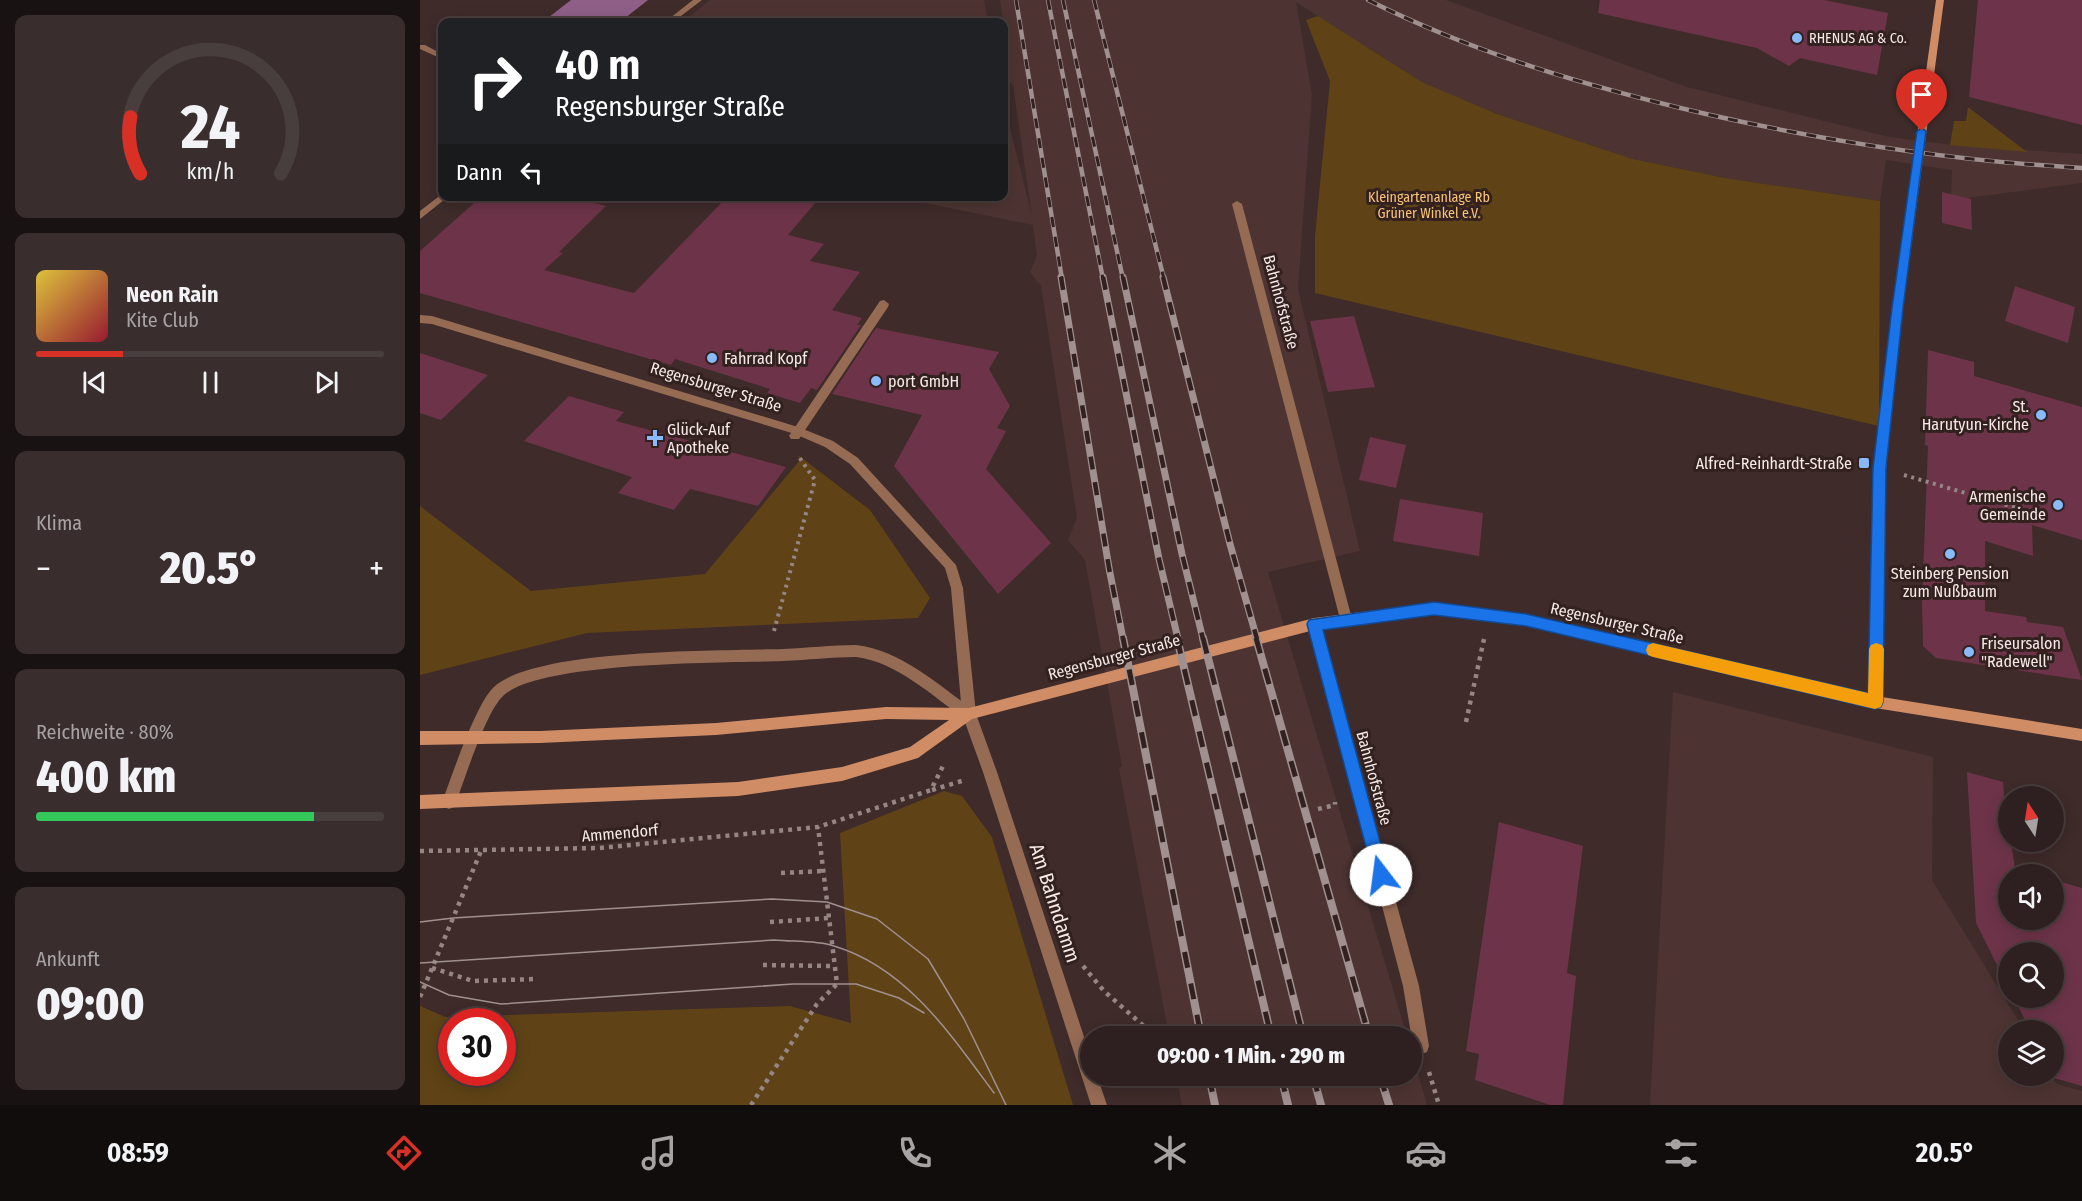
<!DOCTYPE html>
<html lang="de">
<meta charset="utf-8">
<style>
:root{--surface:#2e2020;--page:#3a2d2d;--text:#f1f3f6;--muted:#a7a3a5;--line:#493e3e;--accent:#d93025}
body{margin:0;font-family:"Fira Sans Condensed",sans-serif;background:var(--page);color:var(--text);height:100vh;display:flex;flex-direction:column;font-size:22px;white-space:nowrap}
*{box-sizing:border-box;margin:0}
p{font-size:20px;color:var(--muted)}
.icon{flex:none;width:33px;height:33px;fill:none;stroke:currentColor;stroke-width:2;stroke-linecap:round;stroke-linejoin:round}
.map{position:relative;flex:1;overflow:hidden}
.details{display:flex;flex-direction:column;gap:15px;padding:15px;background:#191212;width:420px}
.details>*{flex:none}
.guide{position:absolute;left:18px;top:18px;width:570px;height:183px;border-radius:12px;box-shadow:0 3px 15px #0003,0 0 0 2px var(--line);background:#202124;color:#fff;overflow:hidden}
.needle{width:39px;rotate:348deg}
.controls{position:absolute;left:1578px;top:786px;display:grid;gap:12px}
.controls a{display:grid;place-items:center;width:66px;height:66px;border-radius:50%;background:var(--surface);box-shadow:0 3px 15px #0003,0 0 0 2px var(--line);font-size:30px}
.speed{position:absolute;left:18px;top:1008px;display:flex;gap:12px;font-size:30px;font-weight:700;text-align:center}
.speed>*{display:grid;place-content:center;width:78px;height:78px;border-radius:50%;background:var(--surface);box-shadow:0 3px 15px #0003,0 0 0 2px var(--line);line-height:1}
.speed .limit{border:9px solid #d22;background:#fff;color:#111}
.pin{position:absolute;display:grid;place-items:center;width:51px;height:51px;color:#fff;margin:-62px -26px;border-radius:50% 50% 50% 0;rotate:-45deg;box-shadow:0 0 6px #0007}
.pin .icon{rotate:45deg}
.me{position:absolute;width:66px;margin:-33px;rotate:345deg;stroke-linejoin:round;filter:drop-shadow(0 0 4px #0008)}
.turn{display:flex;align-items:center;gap:21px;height:126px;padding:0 18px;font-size:27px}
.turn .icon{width:78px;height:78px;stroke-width:2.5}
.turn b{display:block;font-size:42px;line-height:51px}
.then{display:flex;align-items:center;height:57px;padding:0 18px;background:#0003;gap:12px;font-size:22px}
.big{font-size:45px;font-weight:800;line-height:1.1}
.details .card{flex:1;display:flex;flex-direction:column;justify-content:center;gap:9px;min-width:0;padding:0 21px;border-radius:12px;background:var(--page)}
.details .dial{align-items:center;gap:0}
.dial svg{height:156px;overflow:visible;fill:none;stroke:var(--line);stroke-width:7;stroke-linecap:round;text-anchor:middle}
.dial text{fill:var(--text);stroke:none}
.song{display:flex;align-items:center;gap:18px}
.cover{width:72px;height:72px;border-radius:9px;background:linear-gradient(135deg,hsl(50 70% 55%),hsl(350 70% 35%))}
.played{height:6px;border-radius:3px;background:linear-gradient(90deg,var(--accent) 25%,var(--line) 25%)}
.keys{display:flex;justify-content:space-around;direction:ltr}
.heat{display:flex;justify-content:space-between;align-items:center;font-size:33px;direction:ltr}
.charge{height:9px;border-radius:4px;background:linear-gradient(90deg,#34c759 80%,var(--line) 0)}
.trip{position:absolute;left:660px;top:1026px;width:342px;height:60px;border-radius:30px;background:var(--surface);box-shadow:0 3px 15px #0003,0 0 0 2px var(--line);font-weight:800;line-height:60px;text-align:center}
.menu{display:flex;height:96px;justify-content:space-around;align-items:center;background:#120d0d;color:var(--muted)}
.menu .icon{width:42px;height:42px}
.menu .current{color:var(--accent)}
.menu b{font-size:27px;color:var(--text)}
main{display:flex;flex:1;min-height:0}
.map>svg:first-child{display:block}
</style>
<main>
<section class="details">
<div class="card dial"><svg viewBox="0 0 100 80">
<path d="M14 69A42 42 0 1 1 86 69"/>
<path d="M14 69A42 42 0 0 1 9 40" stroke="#d93025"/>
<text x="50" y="56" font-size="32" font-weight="700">24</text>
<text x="50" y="72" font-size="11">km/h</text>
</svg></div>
<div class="card">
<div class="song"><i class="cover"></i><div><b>Neon Rain</b><p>Kite Club</p></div></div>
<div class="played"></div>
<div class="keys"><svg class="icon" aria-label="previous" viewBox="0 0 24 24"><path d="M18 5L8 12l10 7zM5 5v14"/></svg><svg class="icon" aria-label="pause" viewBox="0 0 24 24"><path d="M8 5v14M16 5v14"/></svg><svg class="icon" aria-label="next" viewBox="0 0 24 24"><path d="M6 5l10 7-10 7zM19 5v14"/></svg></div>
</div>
<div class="card"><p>Klima</p>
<div class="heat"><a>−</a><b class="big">20.5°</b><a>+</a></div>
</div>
<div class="card"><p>Reichweite · 80%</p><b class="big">400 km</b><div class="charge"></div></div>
<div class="card"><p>Ankunft</p><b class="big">09:00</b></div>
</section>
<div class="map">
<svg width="1662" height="1105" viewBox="0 0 1662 1105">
<rect width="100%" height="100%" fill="#3e2b2a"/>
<!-- built -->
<path fill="#4d3432" d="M 290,0 L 564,0 L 568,22 L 262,22 Z
M 580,0 L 1026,0 L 1267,87 L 1469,137 L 1533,145 L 1662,154 L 1662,183 L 1531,200 L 1532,170 L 1466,160 L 1460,201 L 1305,178 L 1213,159 L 1077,114 L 1002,82 L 876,2 L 892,95 L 878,289 L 940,551 L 848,572 L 987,1036 L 749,1036 L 699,768 L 702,766 L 665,560 L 648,540 L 657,518 L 621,286 L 610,272 L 617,256 L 613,225 L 476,197 L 584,196 L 584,104 L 612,216 L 593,85 L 584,77 L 590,65 Z
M 1253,692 L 1513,757 L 1512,880 L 1604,1030 L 1588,1030 L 1588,1076 L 1631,1076 L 1637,1084 L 1662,1091 L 1662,1105 L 1230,1105 Z
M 992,1053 L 1007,1105 L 762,1105 L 756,1076 L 992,1076 Z"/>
<!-- green -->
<path fill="#5f4316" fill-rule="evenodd" d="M 898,16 L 1002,82 L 1077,114 L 1213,159 L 1305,178 L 1460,201 L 1459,426 L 895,293 L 895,236 L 910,81 L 886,20 Z
M 1548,107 L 1607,152 L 1530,145 L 1534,121 L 1546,121 Z
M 378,455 L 450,510 L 510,598 L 498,618 L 167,633 L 0,675 L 0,506 L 111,591 L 285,574 L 380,460 Z
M 524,791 L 542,796 L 572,837 L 653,1105 L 0,1105 L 0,1006 L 25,1017 L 370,1006 L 431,1023 L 420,833 ZM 32,1022 L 82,1022 L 82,1072 L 32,1072 Z"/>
<!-- water -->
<path fill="#8f5f87" d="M 151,0 L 228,0 L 200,22 L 124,21 Z"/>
<!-- building -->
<path fill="#6d3449" d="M 1180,0 L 1404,0 L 1468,13 L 1457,75 L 1380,58 L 1369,66 L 1337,48 L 1178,13 Z
M 1558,0 L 1662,0 L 1662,125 L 1549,97 Z
M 1522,192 L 1551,199 L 1552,230 L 1522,223 Z
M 62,196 L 146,196 L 186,206 L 139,252 L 143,253 L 124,270 L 214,293 L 308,196 L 401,196 L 368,235 L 404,244 L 390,261 L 440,272 L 412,310 L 442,318 L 437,325 L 441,325 L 397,390 L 391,388 L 380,403 L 347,393 L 350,389 L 255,359 L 251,365 L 0,293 L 0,251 Z
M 1595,286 L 1655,307 L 1648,343 L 1585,321 Z
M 934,316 L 955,387 L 908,392 L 890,321 Z
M 456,328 L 579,352 L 569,369 L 590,406 L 577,428 L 586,431 L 566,469 L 631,543 L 578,594 L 474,466 L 502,415 L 412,394 Z
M 1508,350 L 1554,362 L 1554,376 L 1662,407 L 1662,540 L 1612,525 L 1613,556 L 1565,541 L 1565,611 L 1606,617 L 1607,622 L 1643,627 L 1662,680 L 1516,658 L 1503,646 L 1502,602 L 1508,446 L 1505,445 Z
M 0,353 L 68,375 L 21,420 L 0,413 Z
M 149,396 L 204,412 L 196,421 L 366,467 L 338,506 L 270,489 L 254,510 L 198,493 L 212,477 L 104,441 Z
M 950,437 L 986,445 L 976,488 L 939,480 Z
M 980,499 L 1063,513 L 1059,556 L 973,541 Z
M 1547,772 L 1583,782 L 1588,842 L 1591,842 L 1595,869 L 1613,874 L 1588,874 L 1588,920 L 1634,920 L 1634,880 L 1662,888 L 1662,1086 L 1634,1078 L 1634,1030 L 1610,1030 L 1594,998 L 1634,998 L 1634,952 L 1588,952 L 1588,987 L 1556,923 Z
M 1079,822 L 1163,846 L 1147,973 L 1156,976 L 1143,1105 L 1130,1105 L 1055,1080 L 1059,1054 L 1046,1051 Z"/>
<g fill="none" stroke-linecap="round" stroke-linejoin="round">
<!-- path-far1 -->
<path stroke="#958584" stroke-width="4" stroke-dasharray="3 4.5" stroke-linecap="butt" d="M 1484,475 L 1614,513
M 354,631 L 395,480 L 379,457"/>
<!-- path -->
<path stroke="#958584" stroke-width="4.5" stroke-dasharray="4 5" stroke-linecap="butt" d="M 1046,722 L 1064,639
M 512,790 L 545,780
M 898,809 L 915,805 L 915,802
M 0,851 L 179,848 L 398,827 L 511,790 L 523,766
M 361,873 L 403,871
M 350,922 L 409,918
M 343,965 L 414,966
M 663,966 L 684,991 L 735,1036
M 12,968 L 53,981 L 116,979
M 0,997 L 61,851
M 1009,1072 L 1019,1105
M 331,1105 L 397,1004 L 417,984 L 398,827"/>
<!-- lane -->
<path fill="#966b54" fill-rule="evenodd" d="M 0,45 L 5,45 L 22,54 L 22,59 L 0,49 Z
M 464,300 L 469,304 L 468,307 L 379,439 L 371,439 L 369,436 L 371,433 L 460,301 Z
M 436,645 C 481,650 518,685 554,710 L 556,714 L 554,718 L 549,720 L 544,718 C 512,696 477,662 436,657 C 412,657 388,660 363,661 C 307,663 123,661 84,695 C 65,712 45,780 34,807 L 29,809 L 24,807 L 22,802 C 32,776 56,702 75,686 C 119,648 302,651 363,649 C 387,648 412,645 436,645 Z"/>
<!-- street -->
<path fill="#966b54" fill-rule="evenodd" d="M 273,0 L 282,0 L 253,22 L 245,22 Z
M 22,194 L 22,196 L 29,196 L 0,219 L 0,211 Z
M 817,201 L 822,204 L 932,619 L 930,623 L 926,625 L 922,623 L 920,619 L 812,204 Z
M 0,315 L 12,316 L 378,427 L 413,441 L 438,458 L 536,565 L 543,588 L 556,714 L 577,772 L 670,1055 L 670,1076 L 677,1076 L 687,1105 L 671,1105 L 563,772 L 542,714 L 531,588 L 525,568 L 430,464 L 405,447 L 375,434 L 12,324 L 0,323 Z
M 894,618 L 898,620 L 900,624 L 999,986 L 1009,1046 L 1007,1052 L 1001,1054 L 995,1052 L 993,1046 L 983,986 L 888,624 L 890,620 Z"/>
<!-- secondary -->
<path fill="#cf8c65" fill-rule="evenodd" d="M 1516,0 L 1524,0 L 1483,308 L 1466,468 L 1462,697 L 1662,729 L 1662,741 L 1455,708 L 1106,626 L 1014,615 L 894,630 L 552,719 L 498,758 L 422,781 L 318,796 L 0,809 L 0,795 L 318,782 L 422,767 L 490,747 L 529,720 L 466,719 L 296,735 L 120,743 L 0,745 L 0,731 L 120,731 L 296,723 L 466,707 L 549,708 L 894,618 L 1014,603 L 1106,614 L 1449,694 L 1454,468 L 1473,308 Z"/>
<!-- tram -->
<path stroke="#a0908f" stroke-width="1.5" d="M 0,922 L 33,918 L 352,899 L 407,902 L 457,919 L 508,959 L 544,1019 L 586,1105
M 0,963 L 354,940 C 374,942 395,940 414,946 C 487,968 531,1035 574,1093
M 0,982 L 29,995 L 81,1004 L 373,984 L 436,984 L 479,998 L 504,1013"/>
<!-- rail-far2 casing -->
<g stroke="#a0908f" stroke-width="4.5">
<path id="rail-far2" d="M 596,0 L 642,279
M 628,0 L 683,279
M 643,0 L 703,279
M 674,0 L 744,279
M 948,0 C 1056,54 1169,87 1286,114 C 1410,142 1535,161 1662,168"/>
</g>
<!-- rail-far1 casing -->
<g stroke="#a0908f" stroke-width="7">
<path id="rail-far1" d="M 641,277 L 689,568 L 703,639
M 683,277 L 739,559 L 758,639
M 703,277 L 762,554 L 783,639
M 743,277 L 810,544 L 837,639"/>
</g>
<!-- rail casing -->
<g stroke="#a0908f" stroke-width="8">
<path id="rail" d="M 703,638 L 781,1036
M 757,638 L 851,1036
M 783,638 L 883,1036
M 836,638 L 949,1036
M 789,1076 L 795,1105
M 861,1076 L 868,1105
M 893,1076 L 901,1105
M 960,1076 L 969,1105"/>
</g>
<!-- rail-far2 -->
<use href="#rail-far2" stroke="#332120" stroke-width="3" stroke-dasharray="10" stroke-linecap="butt"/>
<!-- rail-far1 -->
<use href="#rail-far1" stroke="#332120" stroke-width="4.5" stroke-dasharray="13" stroke-linecap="butt"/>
<!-- rail -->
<use href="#rail" stroke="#332120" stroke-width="5" stroke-dasharray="16" stroke-linecap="butt"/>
</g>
<!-- route -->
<path fill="#1a73e8" stroke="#114b97" stroke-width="1.5" d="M 1502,128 L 1506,131 L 1483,308 L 1466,468 L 1463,702 L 1461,707 L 1455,709 L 1106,626 L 1014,615 L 903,630 L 969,875 L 967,881 L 961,883 L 955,881 L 887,624 L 889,620 L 1014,602 L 1106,614 L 1448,693 L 1453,468 L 1472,308 L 1497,131 Z"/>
<!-- slow -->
<path fill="#f59e0b" d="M 1233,643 L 1448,693 L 1449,649 L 1451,645 L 1456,643 L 1462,645 L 1464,649 L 1463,702 L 1461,707 L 1455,709 L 1233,657 L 1228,655 L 1226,650 L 1228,645 Z"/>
<!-- markers -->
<g fill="#88bafc" stroke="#332120" stroke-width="2">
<circle cx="1377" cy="38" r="6"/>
<circle cx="292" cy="358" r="6"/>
<circle cx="456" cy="381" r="6"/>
<circle cx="1621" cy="415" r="6"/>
<path d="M232 429h6v6h6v6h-6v6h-6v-6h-6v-6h6z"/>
<rect x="1438" y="457" width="12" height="12" rx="3"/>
<circle cx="1638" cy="505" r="6"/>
<circle cx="1530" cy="554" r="6"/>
<circle cx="1549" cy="652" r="6"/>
</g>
<g text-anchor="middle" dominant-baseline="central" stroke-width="6" stroke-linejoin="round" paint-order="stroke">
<!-- far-poi labels -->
<g font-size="14" fill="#f6e9e8" stroke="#332120" text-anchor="start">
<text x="1389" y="38">RHENUS AG &amp; Co.</text>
</g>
<!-- far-park labels -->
<g font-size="14" fill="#fac576" stroke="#332120">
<text x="1009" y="197">Kleingartenanlage Rb<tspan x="1009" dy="16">Grüner Winkel e.V.</tspan></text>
</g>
<!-- street labels -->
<g font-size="16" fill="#f6e9e8" stroke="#332120">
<text transform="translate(861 302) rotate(75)">Bahnhofstraße</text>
<text transform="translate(296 387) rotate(17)">Regensburger Straße</text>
<text transform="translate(1197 623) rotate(13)">Regensburger Straße</text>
<text transform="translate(694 657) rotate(-15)">Regensburger Straße</text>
<text transform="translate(954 778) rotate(75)">Bahnhofstraße</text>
<text transform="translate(200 833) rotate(-5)">Ammendorf</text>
</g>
<!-- poi labels -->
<g font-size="16" fill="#f6e9e8" stroke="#332120" text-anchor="start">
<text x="304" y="358">Fahrrad Kopf</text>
<text x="468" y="381">port GmbH</text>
<text x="1609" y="406" text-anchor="end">St.<tspan x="1609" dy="18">Harutyun-Kirche</tspan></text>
<text x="247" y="429">Glück-Auf<tspan x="247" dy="18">Apotheke</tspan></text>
<text x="1432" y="463" text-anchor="end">Alfred-Reinhardt-Straße</text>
<text x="1626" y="496" text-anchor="end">Armenische<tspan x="1626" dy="18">Gemeinde</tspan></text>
<text x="1530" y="573" text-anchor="middle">Steinberg Pension<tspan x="1530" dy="18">zum Nußbaum</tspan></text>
<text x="1561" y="643">Friseursalon<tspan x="1561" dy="18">"Radewell"</tspan></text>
</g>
<!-- near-street labels -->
<g font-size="20" fill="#f6e9e8" stroke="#332120">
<text transform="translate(635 903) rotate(72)">Am Bahndamm</text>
</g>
</g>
</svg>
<div class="controls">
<a><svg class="needle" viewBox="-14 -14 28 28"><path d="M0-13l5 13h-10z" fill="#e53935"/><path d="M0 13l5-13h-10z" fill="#a7a3a5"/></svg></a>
<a><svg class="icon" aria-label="sound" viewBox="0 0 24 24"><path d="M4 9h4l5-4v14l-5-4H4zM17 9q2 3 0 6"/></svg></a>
<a><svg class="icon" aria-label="search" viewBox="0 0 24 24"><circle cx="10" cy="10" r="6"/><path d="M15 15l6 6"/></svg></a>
<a><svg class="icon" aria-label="layers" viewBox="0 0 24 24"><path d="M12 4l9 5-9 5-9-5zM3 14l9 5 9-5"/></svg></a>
</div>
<div class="speed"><div class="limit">30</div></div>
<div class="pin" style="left:1502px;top:131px;background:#d93025"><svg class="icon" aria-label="arrive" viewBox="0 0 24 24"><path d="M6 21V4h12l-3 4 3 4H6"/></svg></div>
<svg class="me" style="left:961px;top:875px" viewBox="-20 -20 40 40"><circle r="19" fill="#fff"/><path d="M0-13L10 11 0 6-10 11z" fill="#1a73e8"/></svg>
<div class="trip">09:00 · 1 Min. · 290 m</div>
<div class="guide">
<div class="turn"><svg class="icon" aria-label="right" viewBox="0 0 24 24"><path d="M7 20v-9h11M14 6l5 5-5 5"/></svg><div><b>40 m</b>Regensburger Straße</div></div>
<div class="then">Dann<svg class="icon" aria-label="left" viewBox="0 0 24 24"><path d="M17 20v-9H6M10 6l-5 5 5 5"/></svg></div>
</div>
</div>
</main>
<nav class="menu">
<b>08:59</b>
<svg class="icon current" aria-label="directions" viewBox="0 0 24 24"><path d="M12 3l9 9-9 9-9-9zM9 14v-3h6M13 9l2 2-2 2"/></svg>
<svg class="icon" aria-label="music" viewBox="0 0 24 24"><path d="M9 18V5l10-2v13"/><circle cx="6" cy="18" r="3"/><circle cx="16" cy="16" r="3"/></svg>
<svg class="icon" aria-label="phone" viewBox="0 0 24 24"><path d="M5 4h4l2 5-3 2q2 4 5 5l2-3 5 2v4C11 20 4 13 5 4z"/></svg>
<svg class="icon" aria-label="climate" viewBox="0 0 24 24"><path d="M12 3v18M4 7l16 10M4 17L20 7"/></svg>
<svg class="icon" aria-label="car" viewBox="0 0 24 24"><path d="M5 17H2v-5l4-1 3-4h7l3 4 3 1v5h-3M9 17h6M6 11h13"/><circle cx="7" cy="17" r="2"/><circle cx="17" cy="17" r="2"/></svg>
<svg class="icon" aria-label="filters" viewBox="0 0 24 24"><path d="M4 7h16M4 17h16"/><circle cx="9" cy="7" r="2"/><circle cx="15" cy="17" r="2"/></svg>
<b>20.5°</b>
</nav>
